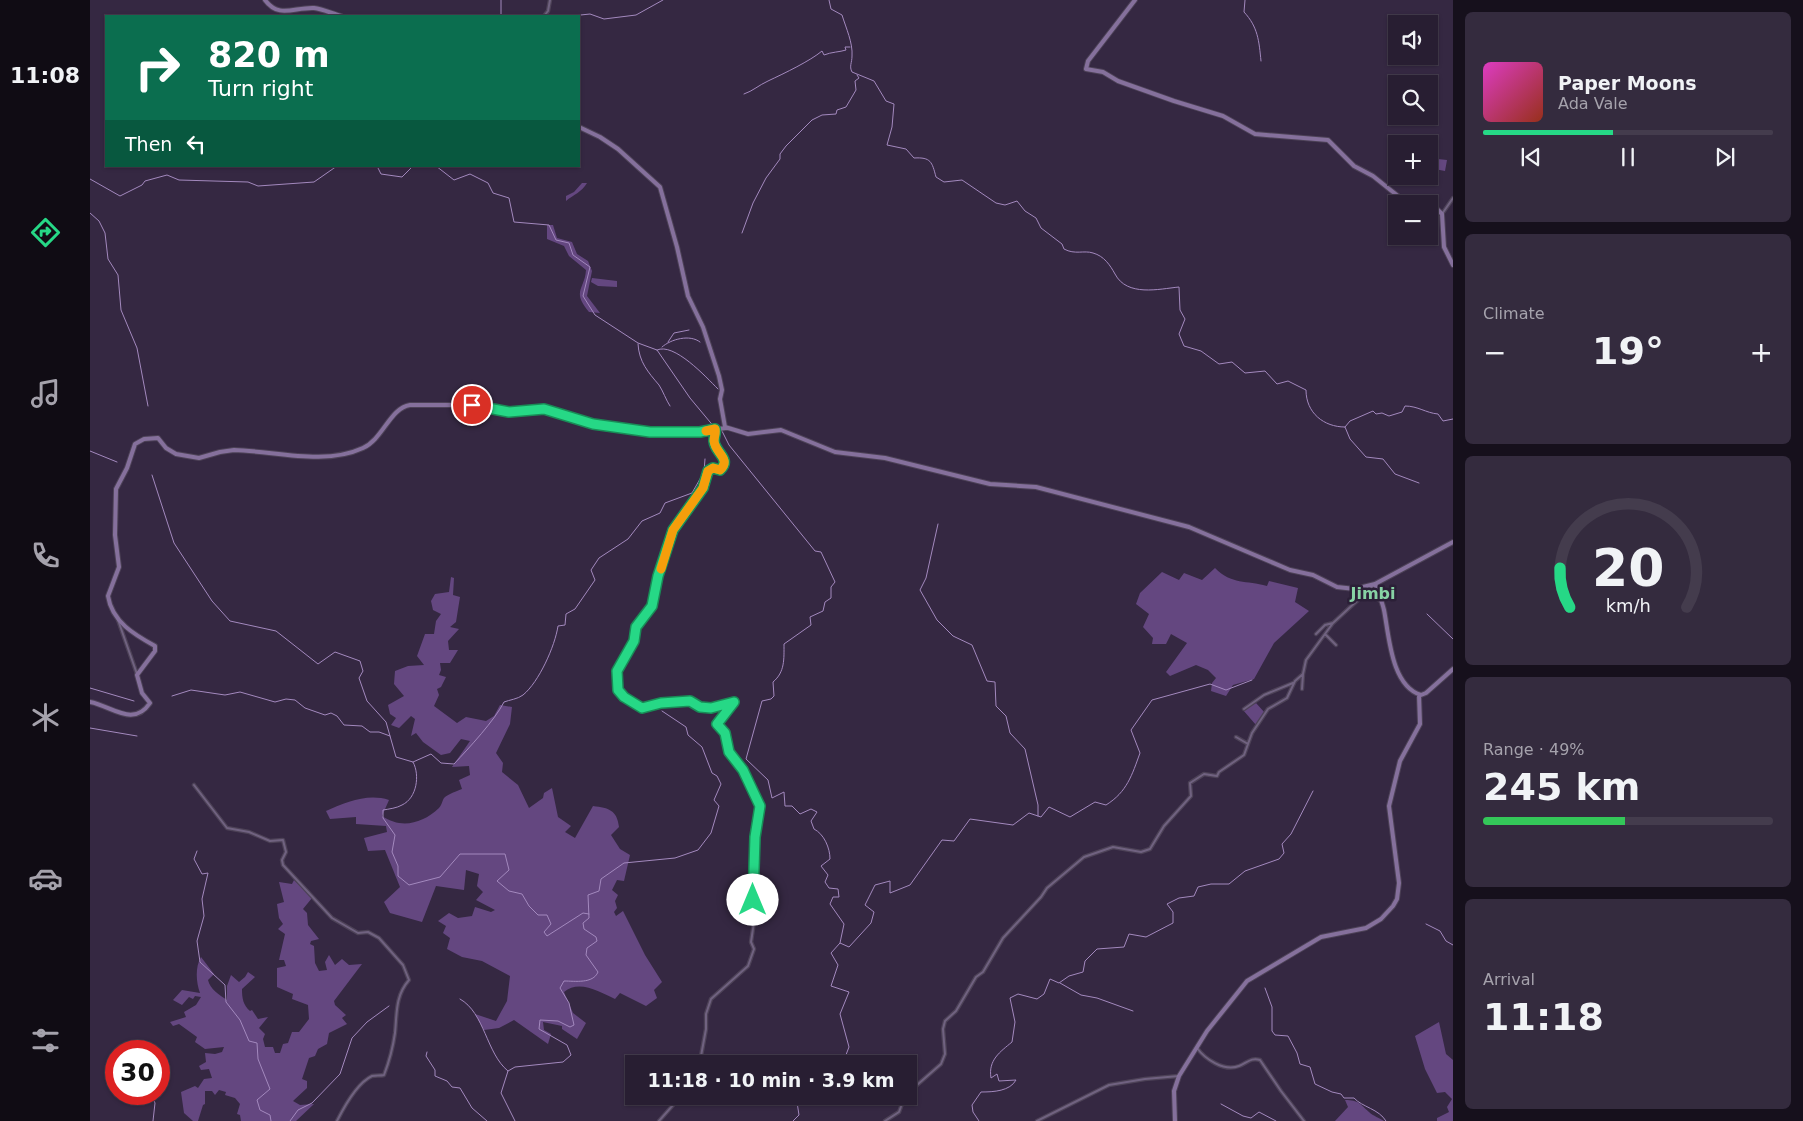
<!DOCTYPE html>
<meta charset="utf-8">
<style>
:root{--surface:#281e32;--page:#342b3e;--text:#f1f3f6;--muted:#a5a2ac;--line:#443c4d;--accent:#26d886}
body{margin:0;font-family:"DejaVu Sans",sans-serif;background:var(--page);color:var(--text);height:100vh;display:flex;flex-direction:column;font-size:19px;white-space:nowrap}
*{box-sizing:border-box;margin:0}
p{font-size:16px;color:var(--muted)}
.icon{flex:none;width:28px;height:28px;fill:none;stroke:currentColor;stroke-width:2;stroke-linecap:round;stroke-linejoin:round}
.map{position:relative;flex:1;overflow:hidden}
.sheet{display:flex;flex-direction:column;gap:12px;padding:12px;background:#16101c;width:350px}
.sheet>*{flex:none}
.top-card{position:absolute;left:15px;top:15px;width:475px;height:152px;border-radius:0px;box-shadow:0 1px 4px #0004,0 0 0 1px var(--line);background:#0b6e4f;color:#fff;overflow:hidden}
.tools{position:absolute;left:1298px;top:15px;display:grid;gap:10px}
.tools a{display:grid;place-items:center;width:50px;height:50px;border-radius:0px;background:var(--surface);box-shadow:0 1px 4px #0004,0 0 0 1px var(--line);font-size:25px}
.speed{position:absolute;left:15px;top:1040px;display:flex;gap:10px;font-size:25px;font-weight:700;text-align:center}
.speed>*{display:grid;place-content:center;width:65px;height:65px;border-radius:50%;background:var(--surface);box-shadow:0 1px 4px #0004,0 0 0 1px var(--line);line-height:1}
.speed .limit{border:8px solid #d22;background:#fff;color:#111}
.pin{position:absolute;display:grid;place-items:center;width:42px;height:42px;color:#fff;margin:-21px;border:2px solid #fff;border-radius:50%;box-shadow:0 1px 5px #0007}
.me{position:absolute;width:55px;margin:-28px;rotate:0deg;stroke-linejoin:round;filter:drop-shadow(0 0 4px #0008)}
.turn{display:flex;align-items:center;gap:18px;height:105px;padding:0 20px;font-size:22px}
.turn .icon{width:65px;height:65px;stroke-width:2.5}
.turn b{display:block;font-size:35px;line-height:42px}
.then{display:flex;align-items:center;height:48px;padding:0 20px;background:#0003;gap:10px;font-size:19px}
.big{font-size:38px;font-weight:600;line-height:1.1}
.sheet .tile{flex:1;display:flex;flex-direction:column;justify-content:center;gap:8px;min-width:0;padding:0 18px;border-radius:8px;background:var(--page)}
.sheet .dial{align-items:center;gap:0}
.dial svg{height:130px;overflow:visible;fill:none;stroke:var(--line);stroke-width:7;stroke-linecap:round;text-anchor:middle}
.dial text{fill:var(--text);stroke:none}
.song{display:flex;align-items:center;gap:15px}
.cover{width:60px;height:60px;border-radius:8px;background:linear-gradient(135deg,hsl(310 70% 55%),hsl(10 70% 35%))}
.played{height:5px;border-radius:2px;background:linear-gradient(90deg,var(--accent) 45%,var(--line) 45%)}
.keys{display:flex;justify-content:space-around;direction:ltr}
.heat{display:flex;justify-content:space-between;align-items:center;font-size:28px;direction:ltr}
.charge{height:8px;border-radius:4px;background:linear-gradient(90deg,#34c759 49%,var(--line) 0)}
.trip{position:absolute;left:535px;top:1055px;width:292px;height:50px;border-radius:0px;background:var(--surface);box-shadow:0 1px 4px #0004,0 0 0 1px var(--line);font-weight:600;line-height:50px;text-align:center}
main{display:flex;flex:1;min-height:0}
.dock{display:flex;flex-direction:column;width:90px;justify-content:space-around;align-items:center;background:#100c14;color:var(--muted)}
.dock .icon{width:35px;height:35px}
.dock .on{color:var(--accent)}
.dock b{font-size:22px;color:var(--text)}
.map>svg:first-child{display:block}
</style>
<main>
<nav class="dock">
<b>11:08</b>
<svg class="icon on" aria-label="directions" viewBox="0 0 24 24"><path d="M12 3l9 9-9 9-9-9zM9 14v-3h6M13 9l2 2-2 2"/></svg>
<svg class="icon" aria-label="music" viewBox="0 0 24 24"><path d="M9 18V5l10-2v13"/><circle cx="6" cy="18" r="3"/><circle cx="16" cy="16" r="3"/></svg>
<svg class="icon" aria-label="phone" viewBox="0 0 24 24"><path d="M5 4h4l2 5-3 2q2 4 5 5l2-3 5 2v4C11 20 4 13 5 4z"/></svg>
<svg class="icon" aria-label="climate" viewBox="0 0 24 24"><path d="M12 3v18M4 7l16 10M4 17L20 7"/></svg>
<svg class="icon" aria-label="car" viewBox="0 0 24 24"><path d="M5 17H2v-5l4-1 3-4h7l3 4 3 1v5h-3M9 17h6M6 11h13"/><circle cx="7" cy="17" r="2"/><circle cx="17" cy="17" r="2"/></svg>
<svg class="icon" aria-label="filters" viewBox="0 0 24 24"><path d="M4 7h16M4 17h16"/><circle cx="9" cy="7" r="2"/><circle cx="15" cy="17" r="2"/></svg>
</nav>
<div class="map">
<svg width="1363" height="1121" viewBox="0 0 1363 1121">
<rect width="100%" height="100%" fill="#352842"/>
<!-- green -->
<path fill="#644780" d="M 1339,158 L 1357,160 L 1355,171 L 1339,168 Z
M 492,183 L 497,183 C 492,192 483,195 476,201 L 476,196 L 484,192 Z
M 457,225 L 463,225 L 467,238 L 482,242 L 487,254 L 498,261 L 502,271 L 497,296 L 510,313 L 499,312 C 481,291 495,289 496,270 L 479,256 L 474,246 L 457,239 Z
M 502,278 L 527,281 L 527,287 L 508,286 L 501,282 Z
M 1125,568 C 1142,585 1156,580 1177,586 L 1179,581 L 1208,588 L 1205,602 L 1219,611 L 1184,643 L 1164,679 L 1143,685 L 1136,696 L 1121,691 L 1122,683 L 1126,678 L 1118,670 L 1106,665 L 1080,676 L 1076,672 L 1097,643 L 1081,634 L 1076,644 L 1062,644 L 1063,638 L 1053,627 L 1059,614 L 1046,604 L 1050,593 L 1072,572 L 1089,580 L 1094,573 L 1112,580 Z
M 361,577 L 364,578 L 363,595 L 370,597 L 366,622 L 360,627 L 369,629 L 358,641 L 359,650 L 368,650 L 360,663 L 350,663 L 351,670 L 349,675 L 356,677 L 351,687 L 347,689 L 349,695 L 344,706 L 367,723 L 376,717 L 396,721 L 404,716 L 410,705 L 422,707 L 420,724 L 406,753 L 413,763 L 412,772 L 428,785 L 439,808 L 453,798 L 454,793 L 462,788 L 468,817 L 481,826 L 475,832 L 485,838 L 503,806 C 519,808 527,810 529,827 L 521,835 L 530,849 L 540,855 L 534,881 L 527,880 L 522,890 L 528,895 L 525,901 L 527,908 L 524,912 L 526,916 L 533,911 L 555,955 L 572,982 L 564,990 L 567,998 L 556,1006 L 530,993 L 525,999 C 510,992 489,979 474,992 L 483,1013 L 496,1023 L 487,1039 L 472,1029 L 472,1026 L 453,1022 L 454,1030 L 461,1034 L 458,1044 L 424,1020 L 409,1028 L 394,1030 L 385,1014 L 406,1021 L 417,1001 L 420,976 L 392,961 L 372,957 L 357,949 L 360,938 L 353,933 L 356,926 L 348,921 L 359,913 L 368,918 L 382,916 L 385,907 L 401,912 L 405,910 L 386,900 L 393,892 L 387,886 L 389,874 L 376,870 L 374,890 L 346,886 L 332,922 L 300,913 L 294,902 L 310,887 L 295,850 L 278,851 L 274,838 L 297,832 L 296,826 L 266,824 L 266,817 L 240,819 L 236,811 C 256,802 278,793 299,800 L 292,816 C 311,829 332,824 349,808 C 352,805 352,801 354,798 C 358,794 367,791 372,789 L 369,780 L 380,775 L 379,766 L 362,767 L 380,741 L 371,739 L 360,753 L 351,755 L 333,742 L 326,733 L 321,736 L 325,719 L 321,716 L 309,728 L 301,725 L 306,718 L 300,714 L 298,705 L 314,696 L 304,684 L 305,671 L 318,666 L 334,665 L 327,656 L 335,634 L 344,634 L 346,621 L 351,614 L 343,610 L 341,601 L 345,594 L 359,592 Z
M 1166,703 L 1175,713 L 1166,725 L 1153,710 Z
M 204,880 L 222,898 L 213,909 L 217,913 L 218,925 L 229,939 L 221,941 L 220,944 L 224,946 L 225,963 L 229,971 L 237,970 L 235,962 L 239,955 L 245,965 L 252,959 L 259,965 L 272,964 L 244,1001 L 245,1005 L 256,1015 L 252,1018 L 257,1024 L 239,1033 L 237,1044 L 228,1049 L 225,1056 L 219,1058 L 212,1079 L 217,1081 L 217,1088 L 203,1101 L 210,1105 L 224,1104 L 206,1121 L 151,1121 L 150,1115 L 147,1114 L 150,1104 L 145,1098 L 135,1095 L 136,1092 L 129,1090 L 125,1095 L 122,1091 L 115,1091 L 115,1104 L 113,1105 L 108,1121 L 103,1121 L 94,1113 L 91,1092 L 105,1086 L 108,1088 L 114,1079 L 122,1078 L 119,1069 L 111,1070 L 109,1066 L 116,1062 L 115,1053 L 125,1054 L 132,1052 L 134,1047 L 115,1049 L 105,1042 L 107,1037 L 89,1024 L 83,1026 L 80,1022 L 96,1017 L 94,1012 L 106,1005 L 111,997 L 105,996 L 103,999 L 99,997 L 92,1005 L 83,1000 L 92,990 L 110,993 C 106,982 105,967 111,957 L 124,974 L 118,980 C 120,989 129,995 137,1000 L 137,986 L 141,975 L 149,982 L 155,977 L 158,972 L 165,977 L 152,989 C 152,998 153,1005 160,1011 L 162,1010 L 168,1019 L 178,1017 L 169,1028 L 175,1034 L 173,1039 L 175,1047 L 183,1047 L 185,1053 L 190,1053 L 193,1044 L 198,1043 L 202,1032 L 209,1032 L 219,1019 L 218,1005 L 202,999 L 203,994 L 187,987 L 187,968 L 196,966 L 194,960 L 189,960 L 195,934 L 188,929 L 193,924 L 189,918 L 187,904 L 194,902 L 189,882 L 202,884 Z
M 1349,1022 L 1356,1054 L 1363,1060 L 1363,1121 L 1347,1121 L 1347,1118 L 1359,1112 L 1357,1107 L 1362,1099 L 1355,1092 L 1347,1093 L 1335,1069 L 1325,1036 Z
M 1255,1100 C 1269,1100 1270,1104 1279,1112 C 1283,1116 1290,1118 1294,1121 L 1245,1121 L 1258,1107 Z"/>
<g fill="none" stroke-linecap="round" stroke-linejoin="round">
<!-- stream -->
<path stroke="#a389be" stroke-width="1" d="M 411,0 L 411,16
M 739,0 L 741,9 L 752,15 C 756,28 763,43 762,56 C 762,63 759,66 762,72 L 784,81 L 796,101 L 804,104 L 802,127 L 797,145 L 816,149 L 824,158 C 841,157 842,162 846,177 L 854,182 L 872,180 L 906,203 L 915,205 L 927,201 L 935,211 L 946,218 L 951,228 L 972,244 L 974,249 C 985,255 994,250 1003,253 C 1014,256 1020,265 1025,274 C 1037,297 1069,289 1089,287 L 1090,310 L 1095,319 L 1089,334 L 1094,346 L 1111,351 L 1129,364 L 1142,362 L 1155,373 L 1175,371 L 1187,384 L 1198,381 L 1216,390 C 1216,413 1234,427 1255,427 L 1260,439 L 1276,457 L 1293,459 L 1305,474 L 1329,483
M 1155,0 L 1154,12 C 1168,27 1169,41 1171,61
M 481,16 L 500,14 L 514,19 L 546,15 L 573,0
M 654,94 C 663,91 669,85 678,81 C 695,73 720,61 732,51 L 734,55 C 741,52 750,52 756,50 L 755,47 L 760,47
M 287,166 L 291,174 L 312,177 L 323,166
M 346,166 L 364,180 L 380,174 L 398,183 L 403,193 L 419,198 L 424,222 L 459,225 L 466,240 L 479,243 L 483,255 L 500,267 L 493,296 L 505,315 L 548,343 L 567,350 L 600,398 L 625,428
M 0,179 L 30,196 L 52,185 L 55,181 L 77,175 L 89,180 L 158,182 L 168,186 L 224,182 L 247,166
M 0,213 L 9,221 L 15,233 L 18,259 L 28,275 L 31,310 L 47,348 L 58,406
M 652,233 L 663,203 L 676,178 L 690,159 L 690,154 L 696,146 L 722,120 L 732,115 L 746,114 L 747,110 L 756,107 L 766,90 L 765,81 L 769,78 L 767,75
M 578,342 L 584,333 L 599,330
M 548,344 C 549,362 558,372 569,385 C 573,391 576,400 580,406
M 572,347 C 581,339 600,334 610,342
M 567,350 C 584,342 616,377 628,389
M 1255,427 L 1260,421 L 1283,411 L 1286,414 L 1292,413 L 1299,416 L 1312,412 L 1315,406 C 1328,406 1336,413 1348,414 L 1353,421 L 1363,419
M 632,431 L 639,445 L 725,551 L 731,552 L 745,582 L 741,587 L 741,598 L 735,602 L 733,611 L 720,617 L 721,625 L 694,644 C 694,659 695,672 683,682 L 684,696 L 681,699 L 672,701 L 656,759 L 678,780 L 682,798 L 694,792 L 695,806 L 702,806 L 710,814 L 721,809 L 727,812 L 721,821 L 724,829 C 734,834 740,848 740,859 L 731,866 L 738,875 L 735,882 L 739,888 L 748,889 L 749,897 L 743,897 L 740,904 L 754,924 L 750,943
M 0,451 L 27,462
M 62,475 L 84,543 L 122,601 L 140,621 L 186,631 L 228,664 L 245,652 L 270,661 L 273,671 L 269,678 L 277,701 L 296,722 L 306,757 L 323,762 C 330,775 327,798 312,805 C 307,808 299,809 293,810 L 293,818 L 305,835 L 302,852 L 308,866 L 308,876 L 319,885 L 350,877 L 370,854 L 415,854 L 419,870 L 407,881 L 419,891 L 432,894 L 439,906 L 448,915 L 457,915 L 461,924 L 454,932 L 457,936 L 493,913 L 499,914
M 848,524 L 836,578 L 830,590 L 847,620 L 863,636 L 882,645 L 897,681 L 905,682 L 906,706 L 916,716 L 920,733 L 935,749 L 948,805 L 948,816
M 1337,614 L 1363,639
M 0,688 L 44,701
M 82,696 L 101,690 L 135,695 L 150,692 L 185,702 L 196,699 L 205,700 L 215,708 L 235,715 L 241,713 L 247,716 L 254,725 L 272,726 L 280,732 L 289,732 L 300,736
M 0,728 L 47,736
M 323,762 L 341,754 L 351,763 L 364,764 C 379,748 405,720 414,702 C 419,700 428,699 433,695 C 449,682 465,646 468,626 L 475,625 L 476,614 L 485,609 L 505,580 L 501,570 L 509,558 L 538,539 L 552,521 L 570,513 L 575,503 L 602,493 L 614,472 L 615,459
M 107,851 L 104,859 L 112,874 L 118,873 L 112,899 L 114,916 L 107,941 L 110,962 L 135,985 L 136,1002 L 150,1020 L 159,1041 L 167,1043 L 168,1059 L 180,1089 L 167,1100 L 170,1110 L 180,1115 L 181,1121
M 1336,924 L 1350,931 L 1356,941 L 1363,945
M 970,983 L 991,995 L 1007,998 L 1043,1011
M 1175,988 L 1182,1007 L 1182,1031 L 1185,1035 L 1198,1036 L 1207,1053 L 1210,1064 L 1220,1067 L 1225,1084 L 1242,1092 L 1251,1094 L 1254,1098 L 1264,1098 C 1272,1107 1289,1109 1296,1121
M 370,999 C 395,1013 396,1053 418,1071 L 411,1093 L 425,1121
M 50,1041 L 51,1051
M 337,1052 L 336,1056 L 345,1070 L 345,1076 L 357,1081 L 362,1087 L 370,1088 L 382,1108 L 397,1121
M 756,1064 L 754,1060 L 759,1047 L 750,1014 L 759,992 L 741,986 L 748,965 L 741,953 L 750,943 L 759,947 L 781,923 L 784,912 L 775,905 L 785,885 L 800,881 L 800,893 L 820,885 L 852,840 L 864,841 L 880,819 L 923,825 L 939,813 L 951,817 L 959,807 L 980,817 L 1005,802 L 1016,805 C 1037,792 1042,775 1050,753 L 1041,730 L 1062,700 L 1120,684 L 1136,690 L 1162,680
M 418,1071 L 425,1067 L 473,1062 L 481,1055 L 477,1045 L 449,1029 L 450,1020 L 468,1021 L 480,1027 L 484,1025 L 479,1003 L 470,988 L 474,981 C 485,981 503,984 508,972 L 496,955 L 497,948 L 507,941 L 506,937 L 494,929 L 493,923 L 499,918 L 498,895 L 509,891 L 511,879 L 534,863 L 585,858 L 608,850 L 621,833 L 629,806 L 624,800 L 631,784 L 627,776 L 622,773 L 612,747 L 598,735 L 596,727 L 572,711
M 61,1094 L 65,1103 L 63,1121
M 1131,1104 L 1153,1116 L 1161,1118 L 1169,1112 L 1186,1121
M 200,1121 L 208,1110 L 222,1103 L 250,1074 L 262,1038 L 277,1022 L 299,1006
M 703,1121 L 709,1115 L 706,1096
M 889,1121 L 883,1112 L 882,1105 L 891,1092 C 904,1092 920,1091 926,1080 L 909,1081 L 907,1074 L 901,1078 C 898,1060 910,1052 922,1042 L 925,1022 L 920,998 L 928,994 L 947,999 L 954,994 L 960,979 L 969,983 L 979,976 L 993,972 L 995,961 L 1007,949 L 1034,947 L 1039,934 L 1056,937 L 1083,923 L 1083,912 L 1077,904 L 1089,898 L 1104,896 L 1108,887 L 1121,884 L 1139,884 L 1155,871 L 1189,859 L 1194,853 L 1192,844 L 1201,834 L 1223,791"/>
<!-- street casing -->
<g stroke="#4d4257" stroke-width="4.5">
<path id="street" d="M 454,16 L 458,11 L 460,0
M 1352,214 L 1363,198
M 1269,590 L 1289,600
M 28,620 L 47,674
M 1226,634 L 1235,625 L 1243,623
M 1235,634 L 1246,645
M 1212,689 L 1213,674
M 1154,709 L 1174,695 L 1203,683
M 1146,737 L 1158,744
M 104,785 L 137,828 L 159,832 L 180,841 L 193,840 L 196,852 L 192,860 L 193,865 L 242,918 L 268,933 L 278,932 L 289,938 L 313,965 L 319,980 C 305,996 307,1014 305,1033 C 303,1047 299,1062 294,1075 C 291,1076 285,1075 282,1076 C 267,1083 254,1107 247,1121
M 1107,1048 C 1115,1059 1134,1072 1149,1066 C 1157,1063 1161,1057 1170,1060 L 1191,1091 L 1214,1121
M 607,1064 L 611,1056 L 616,1029 L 616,1014 L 621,999 L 658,966 L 664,949 L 661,942 L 664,922 L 663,860 L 671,807 L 653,770 L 639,752 L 635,733 L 627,724 L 644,702 L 621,708 L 612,708 L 597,701 L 571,703 L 552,708 L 530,692 L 527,688 L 527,671 L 544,641 L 546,627 L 562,607 L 568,576 L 580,538 L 587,524 L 613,488 L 619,470 L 623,468 L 630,470 C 641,461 628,454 625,444 C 624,440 625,435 626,431
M 819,1092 L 851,1064 L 855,1054 L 853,1029 L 855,1021 L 866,1011 L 886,977 L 893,972 L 913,938 L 951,897 L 957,888 L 994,857 L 1023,847 L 1051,852 L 1060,849 L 1074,826 L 1101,796 L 1100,783 L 1114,774 L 1127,776 L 1129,772 L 1154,755 L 1162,733 L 1178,709 L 1197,698 L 1205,681 L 1213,674 L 1216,660 L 1243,623 L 1283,586
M 569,1121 L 591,1096
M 795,1121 L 809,1112 L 815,1096
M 947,1121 L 1019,1085 L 1055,1079 L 1089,1076"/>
</g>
<!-- secondary casing -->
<g stroke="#4d4257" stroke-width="6">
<path id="secondary" d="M 175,0 C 189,19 204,7 224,8 C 233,9 243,14 251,16
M 1045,0 L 998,61 L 996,69 L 1013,72 L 1028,81 L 1084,101 L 1133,116 L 1165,134 L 1238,140 L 1264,166 L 1283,176 L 1318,204
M 489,127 L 510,137 L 528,149 L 570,187 L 587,247 L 598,296 L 613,327 L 629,376 L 632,390 L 630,399 L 635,427 L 658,434 L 691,430 L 745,452 L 795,458 L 900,484 L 946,487 L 1099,527 L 1200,570 L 1223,575 L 1247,587 L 1265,589 L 1285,584 C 1288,593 1292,601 1294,610 C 1299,635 1301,686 1331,695 L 1336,693 L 1363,669
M 1339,210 L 1346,208 L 1352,214 L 1354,247 L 1363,265
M 1285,584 L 1363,542
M 0,702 C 22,706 43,728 60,703 L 52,693 L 47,675 L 65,651 L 65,646 C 45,635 22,622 18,596 L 29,567 L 25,535 L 26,489 L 37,468 L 45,444 L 54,439 L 68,438 L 76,448 L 86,454 L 109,458 L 130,452 L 144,450 C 185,451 234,466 273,448 C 293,439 300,408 320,405 L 388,405 L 419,412 L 453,409 L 503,424 L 560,432 L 610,432 L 635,428
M 1085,1121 L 1084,1091 L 1089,1076 L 1117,1031 L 1157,981 L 1231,937 L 1276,928 L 1291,919 L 1303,906 L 1307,899 L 1309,883 L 1299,806 L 1310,761 L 1330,724 L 1329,695"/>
</g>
<!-- street -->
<use href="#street" stroke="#706280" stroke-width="2"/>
<!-- secondary -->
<use href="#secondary" stroke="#85709c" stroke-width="4"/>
</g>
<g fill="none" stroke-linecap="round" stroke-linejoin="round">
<!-- route casing -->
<g stroke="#198c57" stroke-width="12">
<path id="route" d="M 382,405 L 419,412 L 454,409 L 503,424 L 560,432 L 610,432 L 625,429 C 626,434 624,436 624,441 C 625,453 642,459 630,470 L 623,468 L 618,471 L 613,488 L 583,530 L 568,576 L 562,606 L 546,627 L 544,641 L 527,671 L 528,690 L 534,697 L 552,708 L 571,703 L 600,701 L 610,707 L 621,708 L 644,702 L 627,724 L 635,733 L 639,752 L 653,770 L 670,806 L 665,837 L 663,900"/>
</g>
<!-- route -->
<use href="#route" stroke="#26d886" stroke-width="9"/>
<!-- slow -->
<path stroke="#f59e0b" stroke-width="9" d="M 571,569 L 583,530 L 613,488 L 618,471 L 623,468 L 630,470 C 642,459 625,453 624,441 C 624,436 626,434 625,429 L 616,431"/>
</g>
<g text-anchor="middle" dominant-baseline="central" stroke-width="5" stroke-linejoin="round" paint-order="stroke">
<!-- quarter labels -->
<g font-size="16" font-weight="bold" fill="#87d2a4" stroke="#2b1f37">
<text x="1283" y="593">Jimbi</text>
</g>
</g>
</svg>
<div class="tools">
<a><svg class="icon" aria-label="sound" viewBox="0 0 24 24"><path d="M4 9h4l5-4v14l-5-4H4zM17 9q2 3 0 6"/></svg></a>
<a><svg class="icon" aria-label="search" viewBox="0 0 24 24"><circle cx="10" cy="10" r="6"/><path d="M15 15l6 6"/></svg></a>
<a>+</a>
<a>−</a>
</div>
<div class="speed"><div class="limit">30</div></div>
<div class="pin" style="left:382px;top:405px;background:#d93025"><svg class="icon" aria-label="arrive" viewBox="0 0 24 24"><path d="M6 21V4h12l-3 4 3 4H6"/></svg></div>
<svg class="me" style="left:663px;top:900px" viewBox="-20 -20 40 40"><circle r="19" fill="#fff"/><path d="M0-13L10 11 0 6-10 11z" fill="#26d886"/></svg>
<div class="trip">11:18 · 10 min · 3.9 km</div>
<div class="top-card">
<div class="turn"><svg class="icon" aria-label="right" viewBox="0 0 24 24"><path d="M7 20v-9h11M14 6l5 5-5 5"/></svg><div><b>820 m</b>Turn right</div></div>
<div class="then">Then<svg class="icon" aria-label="left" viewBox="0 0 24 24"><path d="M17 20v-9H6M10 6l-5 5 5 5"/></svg></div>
</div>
</div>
<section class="sheet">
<div class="tile">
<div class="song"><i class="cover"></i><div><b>Paper Moons</b><p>Ada Vale</p></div></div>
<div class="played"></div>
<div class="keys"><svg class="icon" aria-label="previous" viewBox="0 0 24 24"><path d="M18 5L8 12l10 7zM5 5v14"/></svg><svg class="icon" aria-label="pause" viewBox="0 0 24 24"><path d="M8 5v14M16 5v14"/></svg><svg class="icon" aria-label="next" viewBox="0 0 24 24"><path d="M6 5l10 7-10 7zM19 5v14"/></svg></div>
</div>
<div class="tile"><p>Climate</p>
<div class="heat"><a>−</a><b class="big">19°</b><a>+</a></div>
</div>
<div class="tile dial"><svg viewBox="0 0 100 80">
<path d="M14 69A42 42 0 1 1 86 69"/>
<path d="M14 69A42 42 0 0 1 8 45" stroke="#26d886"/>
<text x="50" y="56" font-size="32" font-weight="700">20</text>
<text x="50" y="72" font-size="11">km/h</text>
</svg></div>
<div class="tile"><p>Range · 49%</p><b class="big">245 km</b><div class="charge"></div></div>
<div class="tile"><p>Arrival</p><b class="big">11:18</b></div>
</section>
</main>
